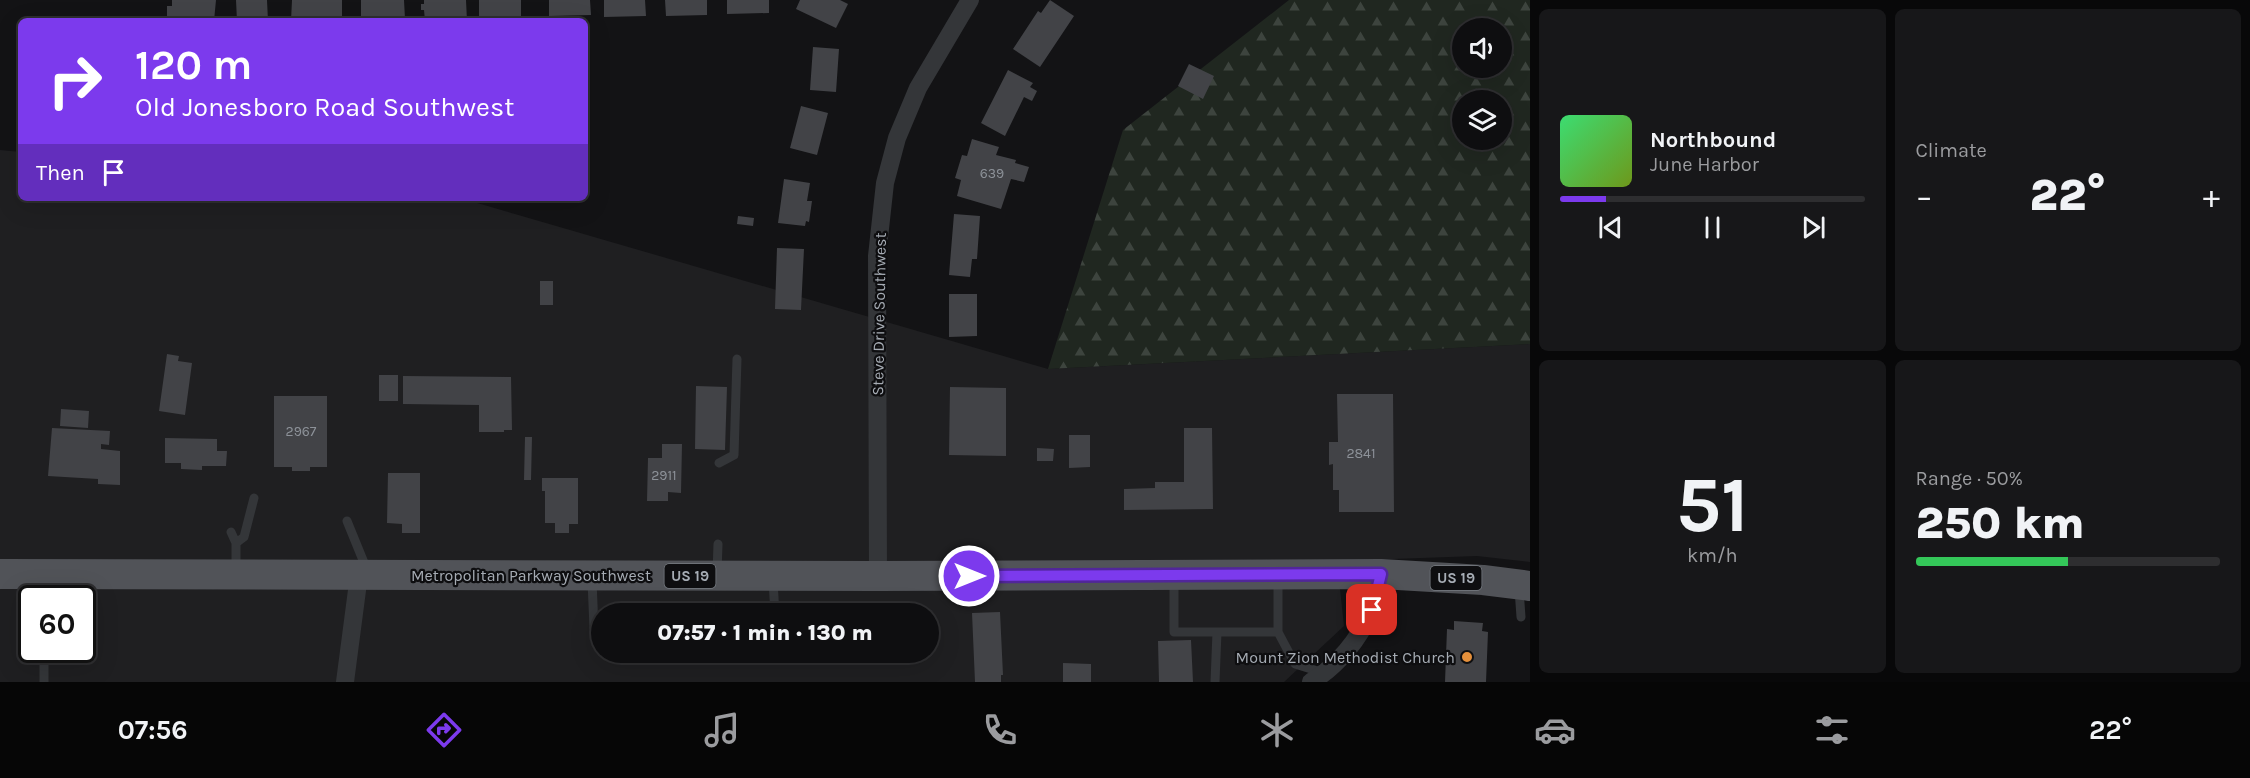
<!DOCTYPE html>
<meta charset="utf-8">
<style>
:root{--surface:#0e0e10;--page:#171719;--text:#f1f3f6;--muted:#9b9c9f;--line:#2e2e30;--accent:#7c3aed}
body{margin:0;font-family:Karla,sans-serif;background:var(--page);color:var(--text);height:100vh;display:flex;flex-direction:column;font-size:22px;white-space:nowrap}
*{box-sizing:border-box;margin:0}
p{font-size:20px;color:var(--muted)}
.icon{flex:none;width:33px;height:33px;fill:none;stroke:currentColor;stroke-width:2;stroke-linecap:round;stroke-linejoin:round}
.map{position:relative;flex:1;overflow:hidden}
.panel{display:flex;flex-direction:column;gap:9px;padding:9px;background:#080809;width:720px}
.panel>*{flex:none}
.banner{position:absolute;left:18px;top:18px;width:570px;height:183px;border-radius:9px;box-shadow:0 6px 24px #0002,0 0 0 2px var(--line);background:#7c3aed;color:#fff;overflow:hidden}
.buttons{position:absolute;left:1452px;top:18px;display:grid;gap:12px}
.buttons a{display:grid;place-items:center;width:60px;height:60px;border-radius:50%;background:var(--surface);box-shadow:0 6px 24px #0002,0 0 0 2px var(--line);font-size:30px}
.speed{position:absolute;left:18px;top:585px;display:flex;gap:12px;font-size:30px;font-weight:700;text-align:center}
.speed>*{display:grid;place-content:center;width:78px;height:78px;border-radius:50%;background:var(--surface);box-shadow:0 6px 24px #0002,0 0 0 2px var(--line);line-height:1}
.speed .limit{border:3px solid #111;border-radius:9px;background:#fff;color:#111}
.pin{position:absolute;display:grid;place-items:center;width:51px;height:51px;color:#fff;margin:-26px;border-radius:12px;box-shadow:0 3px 9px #0006}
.me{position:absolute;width:66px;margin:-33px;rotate:90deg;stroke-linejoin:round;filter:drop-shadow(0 0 4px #0008)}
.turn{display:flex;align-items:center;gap:21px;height:126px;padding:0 18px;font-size:27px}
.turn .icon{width:78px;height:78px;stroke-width:2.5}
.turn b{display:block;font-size:42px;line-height:51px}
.then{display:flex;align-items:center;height:57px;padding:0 18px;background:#0003;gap:12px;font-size:22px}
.big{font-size:45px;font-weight:800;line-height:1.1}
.panel .tile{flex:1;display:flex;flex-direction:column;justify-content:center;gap:9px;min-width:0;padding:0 21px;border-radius:9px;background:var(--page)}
.panel .dial{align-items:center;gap:0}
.dial b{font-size:78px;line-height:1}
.song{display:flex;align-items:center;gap:18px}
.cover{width:72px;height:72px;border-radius:9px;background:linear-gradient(135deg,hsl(140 70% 55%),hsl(80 70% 35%))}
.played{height:6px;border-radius:3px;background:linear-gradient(90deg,var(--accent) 15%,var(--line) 15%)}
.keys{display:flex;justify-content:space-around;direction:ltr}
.heat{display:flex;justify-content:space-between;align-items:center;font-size:33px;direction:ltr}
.charge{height:9px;border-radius:4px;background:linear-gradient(90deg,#34c759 50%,var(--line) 0)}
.panel .tiles{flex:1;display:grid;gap:9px;grid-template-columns:repeat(2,1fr)}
.trip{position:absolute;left:591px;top:603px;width:348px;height:60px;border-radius:30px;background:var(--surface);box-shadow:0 6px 24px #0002,0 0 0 2px var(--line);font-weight:800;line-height:60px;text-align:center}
.dock{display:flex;height:96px;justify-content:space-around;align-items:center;background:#060606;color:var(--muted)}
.dock .icon{width:42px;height:42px}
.dock .active{color:var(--accent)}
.dock b{font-size:27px;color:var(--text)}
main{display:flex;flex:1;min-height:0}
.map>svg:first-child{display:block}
</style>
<main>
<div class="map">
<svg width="1530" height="682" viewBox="0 0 1530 682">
<defs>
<pattern id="forest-firs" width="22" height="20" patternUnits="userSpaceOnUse" patternTransform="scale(1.5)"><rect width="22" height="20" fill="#202720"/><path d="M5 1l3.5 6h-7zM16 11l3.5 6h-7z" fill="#3d443e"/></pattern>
</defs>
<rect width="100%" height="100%" fill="#131315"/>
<!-- built -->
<path fill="#1f1f21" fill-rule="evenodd" d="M 0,150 L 21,152 L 21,198 L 460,198 L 1048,369 L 1530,344 L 1530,562 L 1477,556 L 1337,561 L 1344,626 L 1284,682 L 0,682 ZM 32,598 L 82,598 L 82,650 L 32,650 ZM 602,614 L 928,614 L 928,652 L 602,652 Z"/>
<!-- forest -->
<path fill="url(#forest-firs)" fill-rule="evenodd" d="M 1289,0 L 1530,0 L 1530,344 L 1048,369 L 1123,130 ZM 1462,28 L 1502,28 L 1502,68 L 1462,68 ZM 1462,100 L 1502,100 L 1502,140 L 1462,140 Z"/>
<!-- building -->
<path fill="#424347" d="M 172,0 L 216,0 L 214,21 L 167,21 L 167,6 L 172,6 Z
M 236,0 L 267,0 L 268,21 L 237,21 Z
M 292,0 L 342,0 L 342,21 L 291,21 Z
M 361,0 L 404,0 L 405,19 L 361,19 Z
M 424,0 L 466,0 L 467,21 L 425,21 L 424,10 L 421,10 L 421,4 L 424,4 Z
M 479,0 L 521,0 L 521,18 L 479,18 Z
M 549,0 L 590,0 L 591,15 L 549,16 Z
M 604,0 L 645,0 L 646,16 L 604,17 Z
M 665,0 L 707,0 L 707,15 L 666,16 Z
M 727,0 L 769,0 L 769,13 L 727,14 Z
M 800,0 L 840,0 L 848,4 L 836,28 L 796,9 Z
M 1050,0 L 1074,16 L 1040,67 L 1013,49 L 1038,11 L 1041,13 Z
M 813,47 L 839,49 L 836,92 L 810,90 Z
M 1189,64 L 1214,76 L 1203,99 L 1178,86 Z
M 1008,70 L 1033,83 L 1030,87 L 1037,91 L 1032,101 L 1024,97 L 1005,136 L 981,123 Z
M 801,106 L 828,113 L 817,155 L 790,148 Z
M 972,139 L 999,147 L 996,155 L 1016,160 L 1015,163 L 1029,167 L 1024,182 L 1011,179 L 1001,209 L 957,196 L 961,180 L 955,178 L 962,155 L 967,156 Z
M 784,179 L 810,183 L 807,201 L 812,201 L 809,222 L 806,221 L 805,226 L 778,223 Z
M 954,214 L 980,216 L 977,259 L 972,259 L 970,277 L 949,275 Z
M 738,216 L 754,218 L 753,226 L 737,224 Z
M 777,248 L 804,249 L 801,310 L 775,309 Z
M 540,281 L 553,281 L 553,305 L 540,305 Z
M 949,294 L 977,294 L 977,336 L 949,337 Z
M 167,354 L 179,356 L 178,361 L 192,363 L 185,415 L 159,411 Z
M 379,375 L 398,375 L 398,401 L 379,401 Z
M 403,376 L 511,377 L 512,430 L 504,430 L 504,432 L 479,432 L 479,405 L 403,404 Z
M 696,386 L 727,387 L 725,450 L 695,449 Z
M 950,387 L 1006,388 L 1006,456 L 949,455 Z
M 1337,394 L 1393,394 L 1394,512 L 1339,512 L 1339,490 L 1333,490 L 1333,464 L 1329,465 L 1329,442 L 1338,442 Z
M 274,396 L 327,396 L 327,467 L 310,467 L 310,471 L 292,471 L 292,467 L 274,467 Z
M 61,409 L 89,411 L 88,428 L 60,426 Z
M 52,428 L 110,431 L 109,445 L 101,444 L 101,449 L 120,451 L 120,485 L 98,484 L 98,479 L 48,476 Z
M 1184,428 L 1212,428 L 1213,509 L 1124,510 L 1124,489 L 1155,488 L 1155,482 L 1184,482 Z
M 1069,435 L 1090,435 L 1090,467 L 1069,468 Z
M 525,437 L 532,437 L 531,480 L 524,480 Z
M 165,438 L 217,439 L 217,451 L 227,451 L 226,466 L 202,466 L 202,470 L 181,469 L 181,463 L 165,463 Z
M 662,444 L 682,444 L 681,493 L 668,492 L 668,501 L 647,501 L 648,458 L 662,458 Z
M 1037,448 L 1054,449 L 1053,461 L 1037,461 Z
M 388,473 L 420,473 L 420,533 L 402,533 L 402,524 L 387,523 Z
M 542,478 L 578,478 L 578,524 L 569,524 L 569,533 L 555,533 L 555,523 L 545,523 L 545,491 L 542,491 Z
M 1000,612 L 1003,675 L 1001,675 L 1001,682 L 975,682 L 972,613 Z
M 1454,621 L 1483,623 L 1482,631 L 1488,632 L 1486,682 L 1445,682 L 1447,629 L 1454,630 Z
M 1191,640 L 1193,682 L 1159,682 L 1158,641 Z
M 1063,663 L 1091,664 L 1091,682 L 1063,682 Z"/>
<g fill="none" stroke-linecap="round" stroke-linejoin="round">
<!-- lane -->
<path stroke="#343639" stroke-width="9" d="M 719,463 L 734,455 L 737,359
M 347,521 L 367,570
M 231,532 L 236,543
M 236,571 L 236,543 L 244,537 L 254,498
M 717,573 L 718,544
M 1174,577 L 1174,632 L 1278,632 L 1278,579
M 592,581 L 594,628
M 773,581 L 775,614
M 1519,589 L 1521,617
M 45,598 L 46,577
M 1278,632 L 1295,664 L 1324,673
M 44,682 L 44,650
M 1215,682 L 1217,632"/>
<!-- street -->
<path stroke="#343639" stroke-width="18" d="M 878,576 L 877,256 L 885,183 L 897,138 L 918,88 L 970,0
M 345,682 L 359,575
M 1311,682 C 1337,666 1359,640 1371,611 C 1376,600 1378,586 1381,574"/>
<!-- primary -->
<path stroke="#515358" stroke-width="30" d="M 0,574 L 878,576 L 1381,574 L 1483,580 L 1530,586"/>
</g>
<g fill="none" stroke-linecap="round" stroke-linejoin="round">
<!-- route casing -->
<g stroke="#51269a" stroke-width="15">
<path id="route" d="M 969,576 L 1381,574 L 1372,610"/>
</g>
<!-- route -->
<use href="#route" stroke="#7c3aed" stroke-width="10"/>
</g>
<!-- markers -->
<circle fill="#e5903b" stroke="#0e0e10" stroke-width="2" cx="1467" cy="657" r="6"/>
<g text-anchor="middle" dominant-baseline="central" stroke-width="4.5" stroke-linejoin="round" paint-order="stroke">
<!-- number labels -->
<g font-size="14" fill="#8d9299">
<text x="992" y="173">639</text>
<text x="301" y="431">2967</text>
<text x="1361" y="453">2841</text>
<text x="664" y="475">2911</text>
</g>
<!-- shield labels -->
<g fill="#0e0e10" stroke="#787d83" stroke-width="1.5">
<rect x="664.5" y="564" width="51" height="24" rx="4.5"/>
<rect x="1430.5" y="566" width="51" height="24" rx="4.5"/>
</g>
<g font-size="15" font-weight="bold" fill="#a6acb4">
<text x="690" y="576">US 19</text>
<text x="1456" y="578">US 19</text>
</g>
<!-- street labels -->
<g font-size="16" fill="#a6acb4" stroke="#0e0e10">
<text transform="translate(879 314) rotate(-89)">Steve Drive Southwest</text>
<text x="531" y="575">Metropolitan Parkway Southwest</text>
</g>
<!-- poi labels -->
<g font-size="16" fill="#a6acb4" stroke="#0e0e10" text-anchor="end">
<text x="1455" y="657">Mount Zion Methodist Church</text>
</g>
</g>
</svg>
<div class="buttons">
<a><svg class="icon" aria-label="sound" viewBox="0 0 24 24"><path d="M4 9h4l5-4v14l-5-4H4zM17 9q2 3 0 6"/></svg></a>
<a><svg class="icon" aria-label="layers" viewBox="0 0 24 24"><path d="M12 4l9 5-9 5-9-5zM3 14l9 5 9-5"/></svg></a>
</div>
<div class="speed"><div class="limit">60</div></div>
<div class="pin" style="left:1372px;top:610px;background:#d93025"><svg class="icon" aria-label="arrive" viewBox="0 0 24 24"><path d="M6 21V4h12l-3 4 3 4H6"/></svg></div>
<svg class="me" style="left:969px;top:576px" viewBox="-20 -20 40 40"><circle r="17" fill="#7c3aed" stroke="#fff" stroke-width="3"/><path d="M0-11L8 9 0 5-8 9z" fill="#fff"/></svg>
<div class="trip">07:57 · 1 min · 130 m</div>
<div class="banner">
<div class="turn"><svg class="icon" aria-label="right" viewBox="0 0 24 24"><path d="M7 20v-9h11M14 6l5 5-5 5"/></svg><div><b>120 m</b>Old Jonesboro Road Southwest</div></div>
<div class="then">Then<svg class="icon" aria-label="arrive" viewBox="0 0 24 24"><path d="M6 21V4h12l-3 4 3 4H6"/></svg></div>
</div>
</div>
<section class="panel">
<div class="tiles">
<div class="tile">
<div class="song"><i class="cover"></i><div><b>Northbound</b><p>June Harbor</p></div></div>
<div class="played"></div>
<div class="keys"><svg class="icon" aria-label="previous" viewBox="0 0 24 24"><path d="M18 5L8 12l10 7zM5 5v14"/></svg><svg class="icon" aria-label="pause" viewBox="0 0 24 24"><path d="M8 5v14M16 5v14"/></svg><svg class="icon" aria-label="next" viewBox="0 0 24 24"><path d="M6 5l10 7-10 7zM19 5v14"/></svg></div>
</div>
<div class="tile"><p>Climate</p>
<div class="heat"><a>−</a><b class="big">22°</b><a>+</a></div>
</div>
<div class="tile dial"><b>51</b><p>km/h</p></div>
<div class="tile"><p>Range · 50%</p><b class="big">250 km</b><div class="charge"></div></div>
</div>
</section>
</main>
<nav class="dock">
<b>07:56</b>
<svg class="icon active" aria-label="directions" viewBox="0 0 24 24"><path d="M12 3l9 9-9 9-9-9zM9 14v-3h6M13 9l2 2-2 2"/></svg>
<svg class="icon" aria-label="music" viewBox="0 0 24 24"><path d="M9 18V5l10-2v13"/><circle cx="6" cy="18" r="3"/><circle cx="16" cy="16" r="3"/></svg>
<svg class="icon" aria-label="phone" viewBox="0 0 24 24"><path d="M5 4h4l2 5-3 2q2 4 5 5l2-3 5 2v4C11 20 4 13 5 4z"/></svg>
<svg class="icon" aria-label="climate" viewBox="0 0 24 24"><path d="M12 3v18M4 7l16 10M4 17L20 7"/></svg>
<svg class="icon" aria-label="car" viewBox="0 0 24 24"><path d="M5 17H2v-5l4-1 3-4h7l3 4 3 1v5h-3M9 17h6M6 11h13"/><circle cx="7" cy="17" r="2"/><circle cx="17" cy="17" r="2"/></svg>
<svg class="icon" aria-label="filters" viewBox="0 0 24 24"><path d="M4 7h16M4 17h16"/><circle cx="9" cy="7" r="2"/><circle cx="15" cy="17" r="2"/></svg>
<b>22°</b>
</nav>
